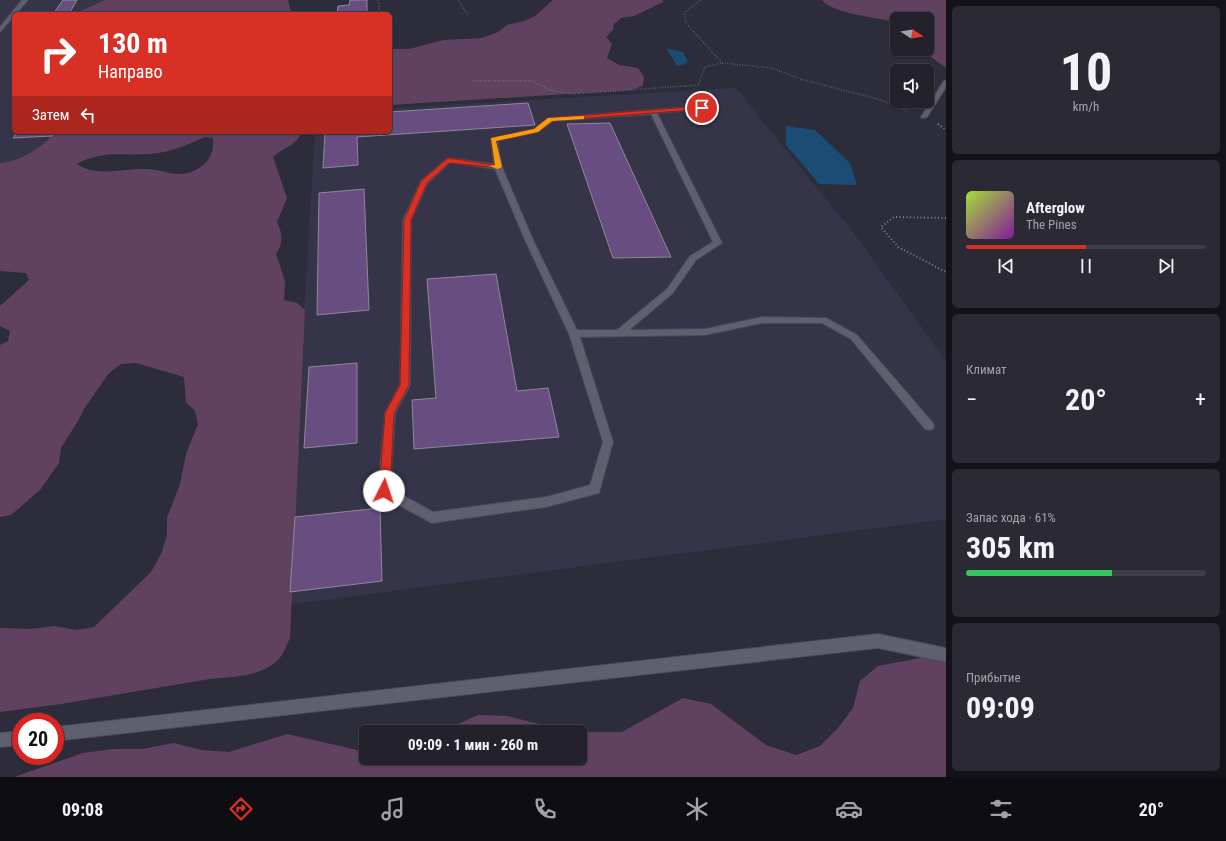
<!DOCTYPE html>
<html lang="ru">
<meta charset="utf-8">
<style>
:root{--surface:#22212c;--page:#2a2934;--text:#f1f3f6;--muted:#a2a3a9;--line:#3f3e48;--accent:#d93025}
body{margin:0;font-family:"Roboto Condensed",sans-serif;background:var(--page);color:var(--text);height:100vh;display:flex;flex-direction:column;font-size:15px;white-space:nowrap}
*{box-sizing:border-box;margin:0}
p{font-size:13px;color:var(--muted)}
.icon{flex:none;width:22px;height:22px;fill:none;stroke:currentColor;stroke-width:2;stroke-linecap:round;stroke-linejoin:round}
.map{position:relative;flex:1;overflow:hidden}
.side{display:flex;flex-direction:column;gap:6px;padding:6px;background:#131218;width:280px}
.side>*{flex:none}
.guide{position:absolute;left:12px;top:12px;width:380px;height:122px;border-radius:6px;box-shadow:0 1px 3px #0004,0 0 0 1px var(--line);background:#d93025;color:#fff;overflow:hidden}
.needle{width:26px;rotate:102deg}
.controls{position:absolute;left:890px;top:12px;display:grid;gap:8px}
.controls a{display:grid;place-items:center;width:44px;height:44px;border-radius:6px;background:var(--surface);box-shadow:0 1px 3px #0004,0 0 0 1px var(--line);font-size:20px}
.speed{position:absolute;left:12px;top:713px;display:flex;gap:8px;font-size:20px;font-weight:700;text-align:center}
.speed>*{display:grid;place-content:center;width:52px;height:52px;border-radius:50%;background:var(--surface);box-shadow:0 1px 3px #0004,0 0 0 1px var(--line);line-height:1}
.speed .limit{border:6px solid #d22;background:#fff;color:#111}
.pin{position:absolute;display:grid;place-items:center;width:34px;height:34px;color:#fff;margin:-17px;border:2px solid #fff;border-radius:50%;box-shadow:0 1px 4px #0007}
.me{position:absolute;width:44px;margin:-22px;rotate:4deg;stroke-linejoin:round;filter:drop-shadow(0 0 3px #0008)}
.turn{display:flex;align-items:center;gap:14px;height:84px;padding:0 20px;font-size:18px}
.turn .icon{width:52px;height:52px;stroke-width:2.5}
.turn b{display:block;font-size:28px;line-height:34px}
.then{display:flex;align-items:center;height:38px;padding:0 20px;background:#0003;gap:8px;font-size:15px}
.big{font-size:30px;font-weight:700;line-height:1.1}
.side .card{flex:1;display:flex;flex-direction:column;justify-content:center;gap:6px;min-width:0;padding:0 14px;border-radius:6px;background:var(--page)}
.side .dial{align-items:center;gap:0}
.dial b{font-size:52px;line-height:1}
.song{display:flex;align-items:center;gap:12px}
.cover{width:48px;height:48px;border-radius:6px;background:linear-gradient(135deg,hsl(80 70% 55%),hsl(290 70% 35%))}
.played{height:4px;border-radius:2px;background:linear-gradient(90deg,var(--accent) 50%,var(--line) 50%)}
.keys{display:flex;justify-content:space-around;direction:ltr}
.heat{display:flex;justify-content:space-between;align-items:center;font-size:22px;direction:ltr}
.charge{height:6px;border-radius:3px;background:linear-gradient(90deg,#34c759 61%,var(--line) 0)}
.trip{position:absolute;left:359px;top:725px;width:228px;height:40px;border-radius:6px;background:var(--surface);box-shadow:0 1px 3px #0004,0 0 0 1px var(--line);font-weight:700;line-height:40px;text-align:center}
.dock{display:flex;height:64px;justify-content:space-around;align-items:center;background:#0e0d12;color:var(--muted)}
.dock .icon{width:28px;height:28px}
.dock .selected{color:var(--accent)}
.dock b{font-size:18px;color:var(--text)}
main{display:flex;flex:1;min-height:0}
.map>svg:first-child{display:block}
</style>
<main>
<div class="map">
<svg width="946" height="777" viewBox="0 0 946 777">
<rect width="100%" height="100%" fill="#2d2c3b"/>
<!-- built -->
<path fill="#353449" d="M 0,0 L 118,0 L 109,14 L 14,14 L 14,132 L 66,132 L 52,161 L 0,165 Z
M 736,88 L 853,232 L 946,361 L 946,519 L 286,605 L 315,132 L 390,132 L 390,108 Z"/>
<!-- green -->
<path fill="#604260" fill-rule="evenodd" d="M 105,0 L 288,0 L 291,12 L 290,14 L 74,14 Z
M 553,0 L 663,0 L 663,2 L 634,16 L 621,18 L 614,24 L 613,30 L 606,37 L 612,44 L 607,58 L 619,65 L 638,68 L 644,77 L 643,86 L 631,90 L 390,105 L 390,49 L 409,49 L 444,40 L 482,38 L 498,32 L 507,25 L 524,21 L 535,16 Z
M 822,0 L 946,0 L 946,68 L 931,57 L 930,49 L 927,45 L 927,19 L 897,19 L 897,30 L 896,22 C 879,18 830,13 822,0 Z
M 54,132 L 298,132 L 301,134 C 294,147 282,148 273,157 L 287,198 L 277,222 C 283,234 283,244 276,254 L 285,281 L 284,300 L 297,303 L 305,310 L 290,638 C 287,644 283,655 278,660 C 260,677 233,677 210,679 L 61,704 L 0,712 L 0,628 L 31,629 L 54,626 L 77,630 L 94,627 L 151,572 L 161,554 L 167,535 L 167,518 L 180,484 L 186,454 L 198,424 L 195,411 L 186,402 L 184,377 L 136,363 L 121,364 L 109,373 L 84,409 L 78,421 L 61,448 L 59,463 L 40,490 L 11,515 L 0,517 L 0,345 L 8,341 L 10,331 L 0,326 L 0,306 L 29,280 L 26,273 L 0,271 L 0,163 C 18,162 45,147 54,132 ZM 205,137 L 213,138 C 214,149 211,159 203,165 C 181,183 166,168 142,169 C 121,169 95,177 77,164 C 103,150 122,156 149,154 C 169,153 186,145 205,137 Z
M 931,656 L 946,660 L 946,777 L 14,777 L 83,753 L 113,749 L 142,749 L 174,743 L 201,750 L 229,752 L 287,734 L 366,752 L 366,758 L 580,758 L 580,732 L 441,732 L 478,715 L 507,716 L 563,730 L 593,732 L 622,732 L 683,698 L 711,704 L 766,745 L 796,755 L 820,746 L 838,728 L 853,708 L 860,681 L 878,666 Z"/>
<!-- water -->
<path fill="#1a4c74" d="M 666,48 L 683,52 L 688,63 L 677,66 Z
M 786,126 L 815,130 L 850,163 L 857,185 L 819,184 L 786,145 Z"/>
<!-- building -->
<path fill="#674d80" stroke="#908899" d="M 63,0 L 77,0 L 69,14 L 53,14 Z
M 350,0 L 367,0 L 367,14 L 337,14 L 338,6 L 349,5 Z
M 528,103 L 535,125 L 357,137 L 358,165 L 323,168 L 325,132 L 390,132 L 390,112 Z
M 610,123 L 671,257 L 613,258 L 567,124 Z
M 17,132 L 54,132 L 52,136 L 13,138 Z
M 364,189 L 369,310 L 317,315 L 319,193 Z
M 496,274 L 517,391 L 548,388 L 559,437 L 414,449 L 412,400 L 436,398 L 427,279 Z
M 357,363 L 357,443 L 304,448 L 309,367 Z
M 380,508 L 382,581 L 290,592 L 295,517 Z"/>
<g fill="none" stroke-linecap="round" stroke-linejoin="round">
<!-- lane casing -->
<g stroke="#494955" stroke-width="2">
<path id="lane" d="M 22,0 L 28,0 L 0,32 L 0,27 Z
M 946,80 L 946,87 L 927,117 L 922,118 L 921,117 L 943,82 Z
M 701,106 L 703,107 L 703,109 L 657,113 L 722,243 L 696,260 L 673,293 L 629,330 L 705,329 L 762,317 L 826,318 L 857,335 L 933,423 L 934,426 L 933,429 L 929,430 L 925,429 L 851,339 L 822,323 L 762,323 L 705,335 L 580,337 L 613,442 L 599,493 L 546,507 L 432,523 L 380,495 L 378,491 L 385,413 L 400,385 L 403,220 L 421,181 L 448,158 L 494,164 L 491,139 L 534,129 L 549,118 ZM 651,114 L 713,242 L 690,256 L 667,289 L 617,330 L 577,330 L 533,240 L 502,167 L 497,141 L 538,132 L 553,121 ZM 450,162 L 495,169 L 525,240 L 569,334 L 603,442 L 590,485 L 546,497 L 433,512 L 390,488 L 395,413 L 410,385 L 411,220 L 427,184 Z
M 878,634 L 946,648 L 946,662 L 878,648 L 55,741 L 55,727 Z
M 21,731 L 21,745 L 0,747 L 0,733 Z"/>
</g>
<!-- path-far1 -->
<path stroke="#868592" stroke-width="1.5" stroke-dasharray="0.5 2" stroke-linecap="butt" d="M 376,0 L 379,2 L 379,14
M 458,0 L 468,15
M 701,0 L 684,13 L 686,23 L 722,63
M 473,81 L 532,81 L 550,90 L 574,94 L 698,85 L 705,67 L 722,63 L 772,68 L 800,79 L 878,99 L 908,111
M 938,124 L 940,125"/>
<!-- path -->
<path stroke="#868592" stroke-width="2" stroke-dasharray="1 2.5" stroke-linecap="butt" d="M 938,124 L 946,130
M 946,218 L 894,217 L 881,227 L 898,247 L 946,272"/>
<!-- lane -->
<use href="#lane" fill="#5f5f70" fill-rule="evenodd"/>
</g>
<!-- route -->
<path fill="#d93025" stroke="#8d1f18" d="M 702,106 L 704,108 L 704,109 L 552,121 L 538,132 L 496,141 L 501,168 L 449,163 L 427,183 L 411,220 L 409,385 L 394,413 L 390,491 L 388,494 L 381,494 L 379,491 L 385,413 L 400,385 L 404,220 L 421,181 L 448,158 L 495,165 L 491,138 L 534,129 L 548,118 Z"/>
<!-- slow -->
<path fill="#f59e0b" d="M 582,116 L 584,116 L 584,119 L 552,121 L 538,132 L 496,141 L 502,167 L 498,169 L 489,166 L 495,165 L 491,138 L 534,129 L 548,118 Z"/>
</svg>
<div class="controls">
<a><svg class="needle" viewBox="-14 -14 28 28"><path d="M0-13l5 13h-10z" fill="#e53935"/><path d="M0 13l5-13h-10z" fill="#a2a3a9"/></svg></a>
<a><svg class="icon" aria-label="sound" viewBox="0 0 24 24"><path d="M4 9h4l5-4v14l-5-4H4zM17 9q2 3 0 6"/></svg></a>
</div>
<div class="speed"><div class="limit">20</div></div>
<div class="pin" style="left:702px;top:108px;background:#d93025"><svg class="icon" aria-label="arrive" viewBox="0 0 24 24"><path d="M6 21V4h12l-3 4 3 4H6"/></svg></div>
<svg class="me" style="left:384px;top:491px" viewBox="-20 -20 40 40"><circle r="19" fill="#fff"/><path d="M0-13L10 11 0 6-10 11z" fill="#d93025"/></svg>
<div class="trip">09:09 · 1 мин · 260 m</div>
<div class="guide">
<div class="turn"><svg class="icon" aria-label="right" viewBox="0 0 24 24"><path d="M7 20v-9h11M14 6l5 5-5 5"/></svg><div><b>130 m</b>Направо</div></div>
<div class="then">Затем<svg class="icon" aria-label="left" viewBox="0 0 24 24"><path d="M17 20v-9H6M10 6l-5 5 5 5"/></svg></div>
</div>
</div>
<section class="side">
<div class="card dial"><b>10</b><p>km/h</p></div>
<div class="card">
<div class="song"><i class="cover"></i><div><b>Afterglow</b><p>The Pines</p></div></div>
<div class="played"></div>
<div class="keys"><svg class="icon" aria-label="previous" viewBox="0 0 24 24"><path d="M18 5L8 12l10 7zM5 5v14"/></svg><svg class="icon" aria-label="pause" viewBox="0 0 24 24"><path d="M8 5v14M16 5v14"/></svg><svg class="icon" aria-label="next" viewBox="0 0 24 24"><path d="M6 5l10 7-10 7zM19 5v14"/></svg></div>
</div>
<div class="card"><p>Климат</p>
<div class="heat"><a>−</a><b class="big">20°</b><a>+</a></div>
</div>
<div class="card"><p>Запас хода · 61%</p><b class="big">305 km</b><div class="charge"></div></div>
<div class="card"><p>Прибытие</p><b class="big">09:09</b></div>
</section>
</main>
<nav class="dock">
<b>09:08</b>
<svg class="icon selected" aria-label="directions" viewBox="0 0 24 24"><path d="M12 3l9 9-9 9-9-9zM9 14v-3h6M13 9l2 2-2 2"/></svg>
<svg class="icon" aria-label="music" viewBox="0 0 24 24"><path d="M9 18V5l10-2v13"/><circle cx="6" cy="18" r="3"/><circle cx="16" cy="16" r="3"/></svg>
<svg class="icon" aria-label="phone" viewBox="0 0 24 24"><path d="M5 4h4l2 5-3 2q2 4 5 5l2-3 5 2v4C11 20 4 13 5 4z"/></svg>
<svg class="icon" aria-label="climate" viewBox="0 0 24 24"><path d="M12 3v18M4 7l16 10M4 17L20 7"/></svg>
<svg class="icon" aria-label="car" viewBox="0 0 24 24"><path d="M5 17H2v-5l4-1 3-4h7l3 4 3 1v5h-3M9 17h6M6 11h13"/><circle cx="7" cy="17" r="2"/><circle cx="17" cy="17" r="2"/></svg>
<svg class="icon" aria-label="filters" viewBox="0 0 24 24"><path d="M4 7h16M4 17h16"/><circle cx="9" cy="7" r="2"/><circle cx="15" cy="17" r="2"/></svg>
<b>20°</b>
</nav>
